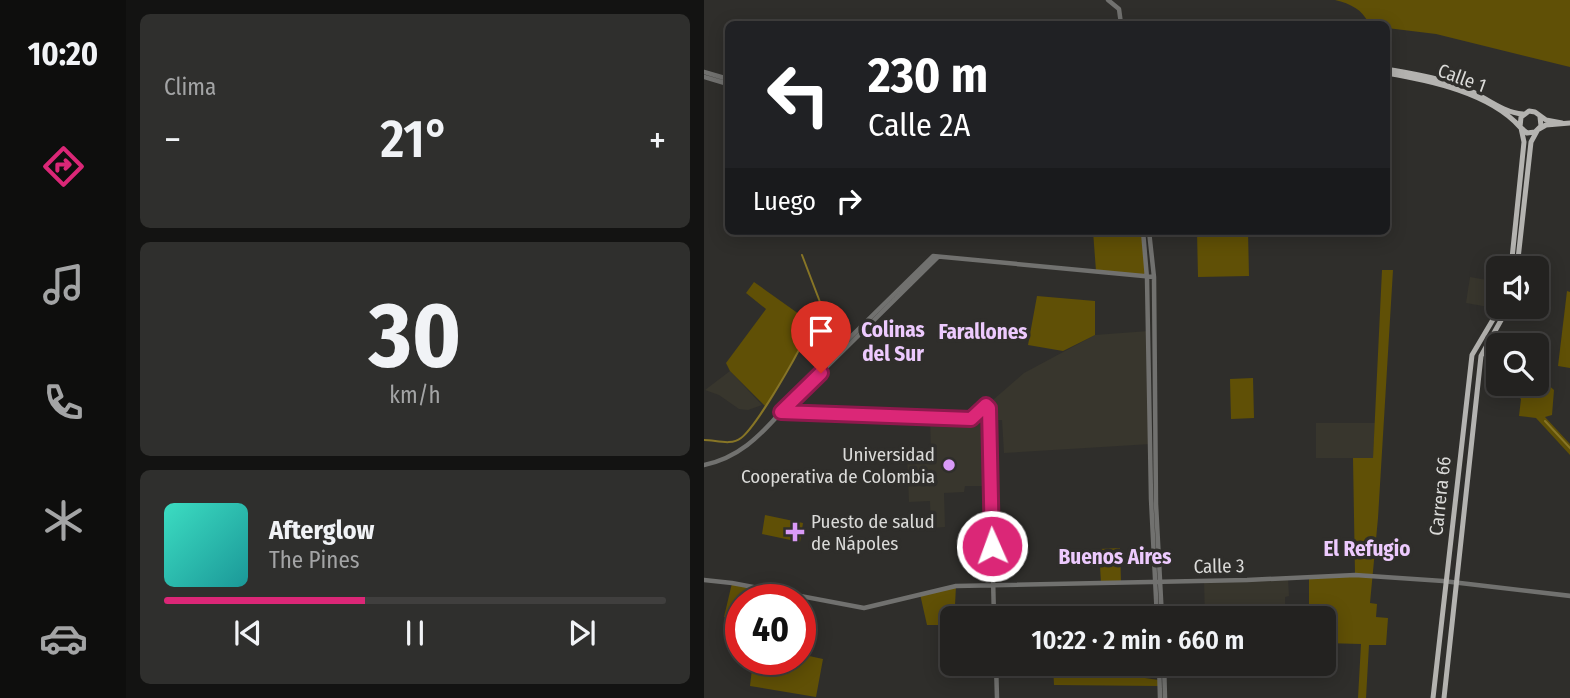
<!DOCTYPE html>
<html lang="es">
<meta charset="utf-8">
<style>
:root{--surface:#232220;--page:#2f2f2d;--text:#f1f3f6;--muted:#a3a4a5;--line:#403f3e;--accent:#db2777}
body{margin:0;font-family:"Fira Sans Condensed",sans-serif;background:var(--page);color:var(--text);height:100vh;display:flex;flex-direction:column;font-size:26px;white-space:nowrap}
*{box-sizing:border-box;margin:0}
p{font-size:23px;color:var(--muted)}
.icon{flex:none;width:38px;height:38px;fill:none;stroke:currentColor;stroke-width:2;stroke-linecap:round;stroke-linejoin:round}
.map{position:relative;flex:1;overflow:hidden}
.sheet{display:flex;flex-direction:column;gap:14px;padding:14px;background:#131312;width:578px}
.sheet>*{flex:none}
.top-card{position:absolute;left:21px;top:21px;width:665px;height:214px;border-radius:10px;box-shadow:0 4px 18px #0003,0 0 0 2px var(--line);background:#202124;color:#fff;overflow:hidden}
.tools{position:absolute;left:782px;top:256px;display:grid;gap:14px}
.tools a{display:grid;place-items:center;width:63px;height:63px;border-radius:10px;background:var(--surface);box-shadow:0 4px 18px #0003,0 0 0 2px var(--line);font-size:35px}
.speed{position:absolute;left:21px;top:584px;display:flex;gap:14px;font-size:35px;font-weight:700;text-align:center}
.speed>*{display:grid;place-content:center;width:91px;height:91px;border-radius:50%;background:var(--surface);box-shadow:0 4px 18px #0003,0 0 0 2px var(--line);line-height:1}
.speed .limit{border:10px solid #d22;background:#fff;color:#111}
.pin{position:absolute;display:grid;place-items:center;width:60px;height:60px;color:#fff;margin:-72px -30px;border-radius:50% 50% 50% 0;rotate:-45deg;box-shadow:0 0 7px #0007}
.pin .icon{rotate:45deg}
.me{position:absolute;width:77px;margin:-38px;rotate:358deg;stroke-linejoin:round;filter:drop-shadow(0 0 5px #0008)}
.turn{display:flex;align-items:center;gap:24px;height:147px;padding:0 28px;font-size:32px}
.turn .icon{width:91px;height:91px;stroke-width:2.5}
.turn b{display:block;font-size:49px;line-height:60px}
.then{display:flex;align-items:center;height:66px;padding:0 28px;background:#0003;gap:14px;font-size:26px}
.big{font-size:52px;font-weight:600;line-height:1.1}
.sheet .widget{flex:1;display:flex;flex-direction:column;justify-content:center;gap:10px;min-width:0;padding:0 24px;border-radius:10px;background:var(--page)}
.sheet .dial{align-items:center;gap:0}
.dial b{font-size:91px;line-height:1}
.song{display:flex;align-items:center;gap:21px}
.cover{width:84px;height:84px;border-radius:10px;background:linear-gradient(135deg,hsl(170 70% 55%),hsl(180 70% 35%))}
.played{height:7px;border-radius:4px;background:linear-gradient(90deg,var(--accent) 40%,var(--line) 40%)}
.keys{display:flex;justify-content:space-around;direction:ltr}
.heat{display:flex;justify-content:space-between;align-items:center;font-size:38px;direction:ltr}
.trip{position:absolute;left:236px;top:606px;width:396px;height:70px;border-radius:10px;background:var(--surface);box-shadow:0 4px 18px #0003,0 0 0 2px var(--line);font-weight:600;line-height:70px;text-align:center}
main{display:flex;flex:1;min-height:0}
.dock{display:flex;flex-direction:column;width:126px;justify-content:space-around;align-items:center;background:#0e0e0d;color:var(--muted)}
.dock .icon{width:49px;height:49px}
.dock .selected{color:var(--accent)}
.dock b{font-size:32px;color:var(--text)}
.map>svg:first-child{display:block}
</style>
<main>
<nav class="dock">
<b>10:20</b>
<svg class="icon selected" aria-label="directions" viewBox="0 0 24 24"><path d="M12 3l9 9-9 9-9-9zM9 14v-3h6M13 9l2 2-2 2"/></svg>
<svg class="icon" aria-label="music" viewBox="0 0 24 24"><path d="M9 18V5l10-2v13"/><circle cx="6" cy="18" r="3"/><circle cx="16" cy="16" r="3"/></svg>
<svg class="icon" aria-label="phone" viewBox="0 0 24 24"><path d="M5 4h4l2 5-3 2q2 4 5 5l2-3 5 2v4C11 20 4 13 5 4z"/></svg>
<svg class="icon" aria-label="climate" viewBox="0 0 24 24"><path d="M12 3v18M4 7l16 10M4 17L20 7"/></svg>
<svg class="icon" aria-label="car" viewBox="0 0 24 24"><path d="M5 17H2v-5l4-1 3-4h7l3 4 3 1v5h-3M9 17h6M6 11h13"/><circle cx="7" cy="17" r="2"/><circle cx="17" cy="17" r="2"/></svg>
</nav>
<section class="sheet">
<div class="widget"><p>Clima</p>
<div class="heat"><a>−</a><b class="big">21°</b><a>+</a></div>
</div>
<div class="widget dial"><b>30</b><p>km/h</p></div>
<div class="widget">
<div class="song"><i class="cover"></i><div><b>Afterglow</b><p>The Pines</p></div></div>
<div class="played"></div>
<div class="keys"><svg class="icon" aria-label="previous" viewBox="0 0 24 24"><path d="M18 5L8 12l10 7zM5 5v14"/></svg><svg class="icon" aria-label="pause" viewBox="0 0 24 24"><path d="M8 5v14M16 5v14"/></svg><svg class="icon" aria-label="next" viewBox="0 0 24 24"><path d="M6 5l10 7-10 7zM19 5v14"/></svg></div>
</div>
</section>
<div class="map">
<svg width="867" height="698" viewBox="0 0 867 698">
<rect width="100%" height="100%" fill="#2f2e2b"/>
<!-- built -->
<path fill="#38362d" d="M 766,277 L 794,282 L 796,309 L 762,303 Z
M 445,331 L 447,444 L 300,453 L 298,420 L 286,420 L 286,486 L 261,486 L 260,492 L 240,493 L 241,527 L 227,528 L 226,501 L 205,502 L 203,454 L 227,453 L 226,417 L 267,419 L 320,373 L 391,335 Z
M 26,371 L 58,405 L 44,410 L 35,409 L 15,395 L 1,390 Z
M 612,423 L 671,423 L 669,458 L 612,458 Z
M 584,578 L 585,596 L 581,597 L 581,604 L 573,605 L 573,614 L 581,614 L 581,618 L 501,618 L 500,581 Z"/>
<!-- green -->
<path fill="#605006" d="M 631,0 L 866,0 L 866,67 L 732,34 L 683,28 L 682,24 L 665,24 C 658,9 647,4 631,0 Z
M 389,231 L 439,231 L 443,276 L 392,271 Z
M 493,231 L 544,231 L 545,276 L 494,277 Z
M 678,270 L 689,270 L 674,518 L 666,603 L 673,604 L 672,617 L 684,618 L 682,645 L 665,645 L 662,698 L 654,698 L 657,644 L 620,643 L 620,618 L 605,618 L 605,577 L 651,574 L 649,458 L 669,458 Z
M 50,282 L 109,324 L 62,407 L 26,371 L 22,363 L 62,309 L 42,293 Z
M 863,291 L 866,292 L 866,368 L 854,366 Z
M 333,296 L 391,301 L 391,335 L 359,351 L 324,345 Z
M 833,375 L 850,390 L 848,415 L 841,417 L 866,444 L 866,455 L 832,418 L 815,416 L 817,399 L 808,389 L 808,383 L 833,383 Z
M 549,378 L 550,418 L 527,419 L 526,379 Z
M 61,515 L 99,523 L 96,542 L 58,534 Z
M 416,548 L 417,582 L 397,583 L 395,549 Z
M 28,583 L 85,594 L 84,600 L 37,600 L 37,620 L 20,617 Z
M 252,586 L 251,605 L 254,605 L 254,618 L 248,618 L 248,625 L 223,625 L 216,594 Z
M 96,654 L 119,659 L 112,697 L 46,686 L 49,660 L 96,660 Z
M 349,665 L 455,680 L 455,686 L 350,685 Z"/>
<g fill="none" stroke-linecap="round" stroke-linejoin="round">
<!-- stream -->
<path stroke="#877526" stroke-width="2" d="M 841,421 L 867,449
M 0,440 C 12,440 27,446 37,438 C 54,426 114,322 116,302 L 98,255"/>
<!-- minor -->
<path stroke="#71716f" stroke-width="4.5" d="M 404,0 L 415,9 L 417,24
M 0,72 L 24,79
M 0,77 L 24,84
M 439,231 L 443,278 L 447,499 L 453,618
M 445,231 L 450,277 L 452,504 L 458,618
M 0,465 C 34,458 55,437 77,412 L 234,257
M 0,580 L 28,583 L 160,608 L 252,586 L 543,580 L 651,575 L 739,581 L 867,596
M 290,618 L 285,408 L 282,405 L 267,419 L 81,413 L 72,410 L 229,256 L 450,277
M 292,663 L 293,698
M 455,663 L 456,698
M 460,663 L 461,698"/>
<!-- major -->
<path stroke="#b4b3b0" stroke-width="5" d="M 682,69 C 710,74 737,78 763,89 C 781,97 799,113 819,114
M 682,73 C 725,80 786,93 816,127
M 836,117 L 837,126 L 831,132 L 823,133 L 816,127 L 817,117 L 825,111 L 831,112 L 842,120 L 858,123
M 835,129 L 842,125 L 867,123
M 807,268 L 820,142 L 817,128
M 813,268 L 827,142 L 833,131
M 729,698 L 768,355 L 797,306
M 740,698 L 777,356 L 805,306"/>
</g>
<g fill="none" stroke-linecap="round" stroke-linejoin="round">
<!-- route casing -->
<g stroke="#8e194d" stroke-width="18">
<path id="route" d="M 117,373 L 77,412 L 267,419 L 282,405 L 285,408 L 288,546"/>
</g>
<!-- route -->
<use href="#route" stroke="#db2777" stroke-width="12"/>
</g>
<!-- markers -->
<g fill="#d99af7" stroke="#2f2e2b" stroke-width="2.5">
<circle cx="245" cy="465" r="7"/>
<path d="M87.5 521.5h7v7h7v7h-7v7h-7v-7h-7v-7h7z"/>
</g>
<g text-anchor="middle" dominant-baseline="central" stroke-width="7" stroke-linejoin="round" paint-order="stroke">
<!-- street labels -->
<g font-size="19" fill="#dadad8" stroke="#2f2e2b">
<text transform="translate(758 78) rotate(20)">Calle 1</text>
<text transform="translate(736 496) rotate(-84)">Carrera 66</text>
<text transform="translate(515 566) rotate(-1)">Calle 3</text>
</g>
<!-- poi labels -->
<g font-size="19" fill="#dadad8" stroke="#2f2e2b" text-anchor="end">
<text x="231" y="454">Universidad<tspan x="231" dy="22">Cooperativa de Colombia</tspan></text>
<text x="107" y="521" text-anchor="start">Puesto de salud<tspan x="107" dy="22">de Nápoles</tspan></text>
</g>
<!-- neighbourhood labels -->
<g font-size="21" font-weight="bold" fill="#edcafe" stroke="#2f2e2b">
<text x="189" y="330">Colinas<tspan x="189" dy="24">del Sur</tspan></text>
<text x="279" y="332">Farallones</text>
<text x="663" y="549">El Refugio</text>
<text x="411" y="557">Buenos Aires</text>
</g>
</g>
</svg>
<div class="tools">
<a><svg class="icon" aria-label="sound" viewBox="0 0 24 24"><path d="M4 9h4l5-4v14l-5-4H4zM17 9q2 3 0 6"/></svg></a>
<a><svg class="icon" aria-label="search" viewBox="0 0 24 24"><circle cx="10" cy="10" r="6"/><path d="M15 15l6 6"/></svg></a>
</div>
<div class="speed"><div class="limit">40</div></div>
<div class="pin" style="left:117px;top:373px;background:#d93025"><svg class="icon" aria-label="arrive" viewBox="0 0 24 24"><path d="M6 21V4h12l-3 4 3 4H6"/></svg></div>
<svg class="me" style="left:288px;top:546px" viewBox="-20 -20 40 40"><circle r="17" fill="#db2777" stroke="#fff" stroke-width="3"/><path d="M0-11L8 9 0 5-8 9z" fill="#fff"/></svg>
<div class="trip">10:22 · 2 min · 660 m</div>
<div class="top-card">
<div class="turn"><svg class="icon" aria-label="left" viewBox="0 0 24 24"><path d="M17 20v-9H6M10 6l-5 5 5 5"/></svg><div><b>230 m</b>Calle 2A</div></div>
<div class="then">Luego<svg class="icon" aria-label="right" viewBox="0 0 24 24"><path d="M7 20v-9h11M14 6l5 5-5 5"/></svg></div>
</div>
</div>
</main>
